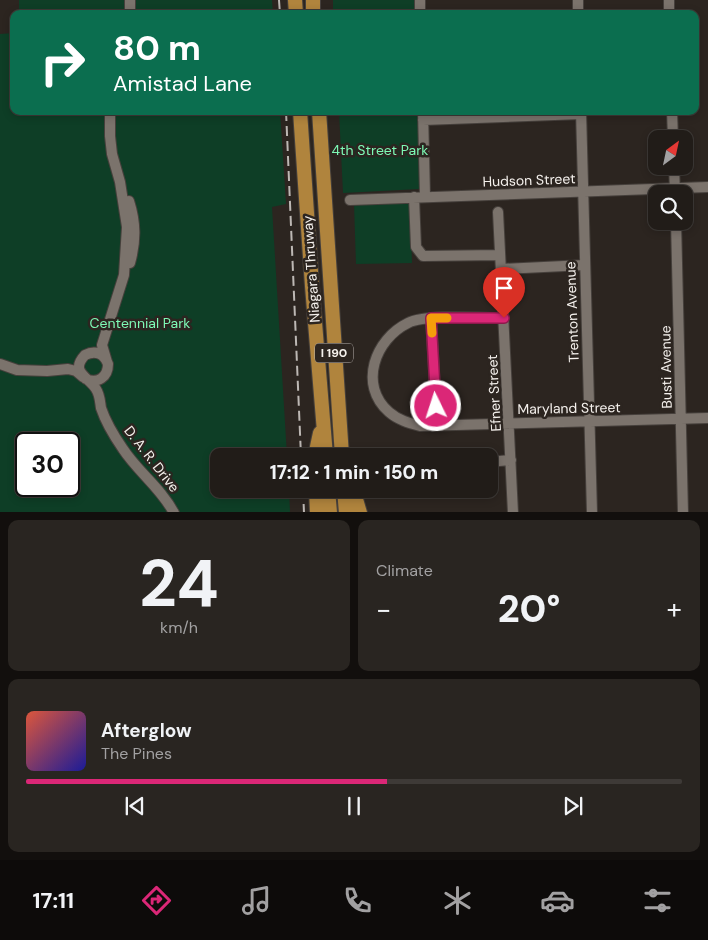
<!DOCTYPE html>
<meta charset="utf-8">
<style>
:root{--surface:#211c18;--page:#292521;--text:#f1f3f6;--muted:#a2a1a2;--line:#3e3a37;--accent:#db2777}
body{margin:0;font-family:"DM Sans",sans-serif;background:var(--page);color:var(--text);height:100vh;display:flex;flex-direction:column;font-size:19px;white-space:nowrap}
*{box-sizing:border-box;margin:0}
p{font-size:16px;color:var(--muted)}
.icon{flex:none;width:28px;height:28px;fill:none;stroke:currentColor;stroke-width:2;stroke-linecap:round;stroke-linejoin:round}
.map{position:relative;height:512px;overflow:hidden}
.panel{display:flex;flex-direction:column;gap:8px;padding:8px;background:#120f0d;flex:1}
.panel>*{flex:none}
.top-card{position:absolute;left:10px;top:10px;width:689px;height:105px;border-radius:10px;box-shadow:0 2px 8px #0003,0 0 0 1px var(--line);background:#0b6e4f;color:#fff;overflow:hidden}
.needle{width:32px;rotate:33deg}
.controls{position:absolute;left:648px;top:130px;display:grid;gap:10px}
.controls a{display:grid;place-items:center;width:45px;height:45px;border-radius:10px;background:var(--surface);box-shadow:0 2px 8px #0003,0 0 0 1px var(--line);font-size:25px}
.speed{position:absolute;left:15px;top:432px;display:flex;gap:10px;font-size:25px;font-weight:700;text-align:center}
.speed>*{display:grid;place-content:center;width:65px;height:65px;border-radius:50%;background:var(--surface);box-shadow:0 2px 8px #0003,0 0 0 1px var(--line);line-height:1}
.speed .limit{border:2px solid #111;border-radius:8px;background:#fff;color:#111}
.pin{position:absolute;display:grid;place-items:center;width:42px;height:42px;color:#fff;margin:-51px -21px;border-radius:50% 50% 50% 0;rotate:-45deg;box-shadow:0 0 5px #0007}
.pin .icon{rotate:45deg}
.me{position:absolute;width:55px;margin:-28px;rotate:356deg;stroke-linejoin:round;filter:drop-shadow(0 0 4px #0008)}
.turn{display:flex;align-items:center;gap:18px;height:105px;padding:0 20px;font-size:22px}
.turn .icon{width:65px;height:65px;stroke-width:2.5}
.turn b{display:block;font-size:35px;line-height:42px}
.big{font-size:38px;font-weight:800;line-height:1.1}
.panel .card{flex:1;display:flex;flex-direction:column;justify-content:center;gap:8px;min-width:0;padding:0 18px;border-radius:10px;background:var(--page)}
.panel .dial{align-items:center;gap:0}
.dial b{font-size:65px;line-height:1}
.song{display:flex;align-items:center;gap:15px}
.cover{width:60px;height:60px;border-radius:8px;background:linear-gradient(135deg,hsl(10 70% 55%),hsl(240 70% 35%))}
.played{height:5px;border-radius:2px;background:linear-gradient(90deg,var(--accent) 55%,var(--line) 55%)}
.keys{display:flex;justify-content:space-around;direction:ltr}
.heat{display:flex;justify-content:space-between;align-items:center;font-size:28px;direction:ltr}
.panel .tiles{flex:1;display:grid;gap:8px;grid-template-columns:1fr 1fr}
.card:last-child{grid-column:span 2}
.trip{position:absolute;left:210px;top:448px;width:288px;height:50px;border-radius:10px;background:var(--surface);box-shadow:0 2px 8px #0003,0 0 0 1px var(--line);font-weight:800;line-height:50px;text-align:center}
.tabs{display:flex;height:80px;justify-content:space-around;align-items:center;background:#0d0b0a;color:var(--muted)}
.tabs .icon{width:35px;height:35px}
.tabs .active{color:var(--accent)}
.tabs b{font-size:22px;color:var(--text)}
.map>svg:first-child{display:block}
</style>
<div class="map">
<svg width="708" height="513" viewBox="0 0 708 513">
<rect width="100%" height="100%" fill="#2c2520"/>
<!-- green -->
<path fill="#0e3e26" fill-rule="evenodd" d="M 19,0 L 272,0 L 273,14 L 19,14 Z
M 333,0 L 415,0 L 415,14 L 333,14 Z
M 14,33 L 14,111 L 280,111 L 286,204 L 272,207 L 287,456 L 219,456 L 219,489 L 289,489 L 290,512 L 0,512 L 0,34 ZM 26,444 L 69,444 L 69,486 L 26,486 Z
M 339,111 L 418,111 L 419,189 L 343,193 Z
M 410,202 L 412,263 L 356,264 L 354,204 Z"/>
<g fill="none" stroke-linecap="round" stroke-linejoin="round">
<!-- minor casing -->
<g stroke="#46403c" stroke-width="12">
<path id="minor" d="M 130,0 L 130,14
M 420,0 L 420,14
M 578,0 L 578,14
M 669,0 L 669,14
M 423,111 L 425,196
M 581,111 L 592,513
M 672,111 L 673,139
M 423,120 L 581,114
M 674,166 L 675,193
M 414,197 L 416,247 L 423,256 L 500,255
M 350,200 L 708,187
M 129,201 C 136,223 136,241 130,263
M 498,212 L 513,513
M 676,221 L 683,513
M 501,269 L 585,265
M 431,318 L 437,426
M 503,318 C 481,318 426,314 408,323 C 375,339 358,385 389,412 C 398,420 409,423 420,426 L 708,418
M 107,362 L 102,345 L 124,275 L 127,227 L 120,182 L 112,154 L 110,136 L 110,111
M 0,364 L 17,370 L 47,371 L 68,369 L 76,371 L 83,377
M 86,379 C 98,384 108,377 108,364 C 104,353 95,350 85,355 C 69,372 89,377 96,389 C 100,395 100,402 101,408 C 106,423 114,436 123,449 C 138,472 161,488 174,513
M 489,462 L 511,460"/>
</g>
<!-- highway casing -->
<g stroke="#46403c" stroke-width="16">
<path id="highway" d="M 295,0 L 296,14
M 313,0 L 313,14
M 300,111 L 312,286 L 326,456
M 319,111 L 342,456
M 315,456 L 320,433
M 316,489 L 317,513
M 328,489 L 330,513
M 344,489 L 346,513
M 353,489 L 360,513"/>
</g>
<!-- minor -->
<use href="#minor" stroke="#7b736c" stroke-width="10"/>
<!-- highway -->
<use href="#highway" stroke="#b0843d" stroke-width="14"/>
<!-- rail -->
<path stroke="#bdb8b4" stroke-width="2" stroke-dasharray="10 5" stroke-linecap="butt" d="M 279,0 L 280,14
M 286,111 L 301,456
M 303,489 L 304,513"/>
</g>
<g fill="none" stroke-linecap="round" stroke-linejoin="round">
<!-- route casing -->
<g stroke="#8e194d" stroke-width="12">
<path id="route" d="M 436,406 L 431,318 L 504,318"/>
</g>
<!-- route -->
<use href="#route" stroke="#db2777" stroke-width="9"/>
<!-- slow -->
<path stroke="#f59e0b" stroke-width="9" d="M 432,333 L 431,318 L 447,318"/>
</g>
<g text-anchor="middle" dominant-baseline="central" stroke-width="5" stroke-linejoin="round" paint-order="stroke">
<!-- shield labels -->
<rect fill="#2c2520" stroke="#b9b4b0" stroke-width="1" x="315" y="343.5" width="38" height="19" rx="4"/>
<g font-size="12" font-weight="bold" fill="#f5f1ed">
<text x="334" y="353">I 190</text>
</g>
<!-- park labels -->
<g font-size="14" fill="#7efab6" stroke="#2c2520">
<text x="380" y="150">4th Street Park</text>
<text x="140" y="323">Centennial Park</text>
</g>
<!-- street labels -->
<g font-size="14" fill="#f5f1ed" stroke="#2c2520">
<text transform="translate(529 180) rotate(-2)">Hudson Street</text>
<text transform="translate(311 269) rotate(-94)">Niagara Thruway</text>
<text transform="translate(572 312) rotate(-92)">Trenton Avenue</text>
<text transform="translate(666 367) rotate(-91)">Busti Avenue</text>
<text transform="translate(494 393) rotate(-93)">Efner Street</text>
<text transform="translate(569 408) rotate(-1)">Maryland Street</text>
<text transform="translate(152 459) rotate(52)">D. A. R. Drive</text>
</g>
</g>
</svg>
<div class="controls">
<a><svg class="needle" viewBox="-14 -14 28 28"><path d="M0-13l5 13h-10z" fill="#e53935"/><path d="M0 13l5-13h-10z" fill="#a2a1a2"/></svg></a>
<a><svg class="icon" aria-label="search" viewBox="0 0 24 24"><circle cx="10" cy="10" r="6"/><path d="M15 15l6 6"/></svg></a>
</div>
<div class="speed"><div class="limit">30</div></div>
<div class="pin" style="left:504px;top:318px;background:#d93025"><svg class="icon" aria-label="arrive" viewBox="0 0 24 24"><path d="M6 21V4h12l-3 4 3 4H6"/></svg></div>
<svg class="me" style="left:436px;top:406px" viewBox="-20 -20 40 40"><circle r="17" fill="#db2777" stroke="#fff" stroke-width="3"/><path d="M0-11L8 9 0 5-8 9z" fill="#fff"/></svg>
<div class="trip">17:12 · 1 min · 150 m</div>
<div class="top-card">
<div class="turn"><svg class="icon" aria-label="right" viewBox="0 0 24 24"><path d="M7 20v-9h11M14 6l5 5-5 5"/></svg><div><b>80 m</b>Amistad Lane</div></div>
</div>
</div>
<section class="panel">
<div class="tiles">
<div class="card dial"><b>24</b><p>km/h</p></div>
<div class="card"><p>Climate</p>
<div class="heat"><a>−</a><b class="big">20°</b><a>+</a></div>
</div>
<div class="card">
<div class="song"><i class="cover"></i><div><b>Afterglow</b><p>The Pines</p></div></div>
<div class="played"></div>
<div class="keys"><svg class="icon" aria-label="previous" viewBox="0 0 24 24"><path d="M18 5L8 12l10 7zM5 5v14"/></svg><svg class="icon" aria-label="pause" viewBox="0 0 24 24"><path d="M8 5v14M16 5v14"/></svg><svg class="icon" aria-label="next" viewBox="0 0 24 24"><path d="M6 5l10 7-10 7zM19 5v14"/></svg></div>
</div>
</div>
</section>
<nav class="tabs">
<b>17:11</b>
<svg class="icon active" aria-label="directions" viewBox="0 0 24 24"><path d="M12 3l9 9-9 9-9-9zM9 14v-3h6M13 9l2 2-2 2"/></svg>
<svg class="icon" aria-label="music" viewBox="0 0 24 24"><path d="M9 18V5l10-2v13"/><circle cx="6" cy="18" r="3"/><circle cx="16" cy="16" r="3"/></svg>
<svg class="icon" aria-label="phone" viewBox="0 0 24 24"><path d="M5 4h4l2 5-3 2q2 4 5 5l2-3 5 2v4C11 20 4 13 5 4z"/></svg>
<svg class="icon" aria-label="climate" viewBox="0 0 24 24"><path d="M12 3v18M4 7l16 10M4 17L20 7"/></svg>
<svg class="icon" aria-label="car" viewBox="0 0 24 24"><path d="M5 17H2v-5l4-1 3-4h7l3 4 3 1v5h-3M9 17h6M6 11h13"/><circle cx="7" cy="17" r="2"/><circle cx="17" cy="17" r="2"/></svg>
<svg class="icon" aria-label="filters" viewBox="0 0 24 24"><path d="M4 7h16M4 17h16"/><circle cx="9" cy="7" r="2"/><circle cx="15" cy="17" r="2"/></svg>
</nav>
